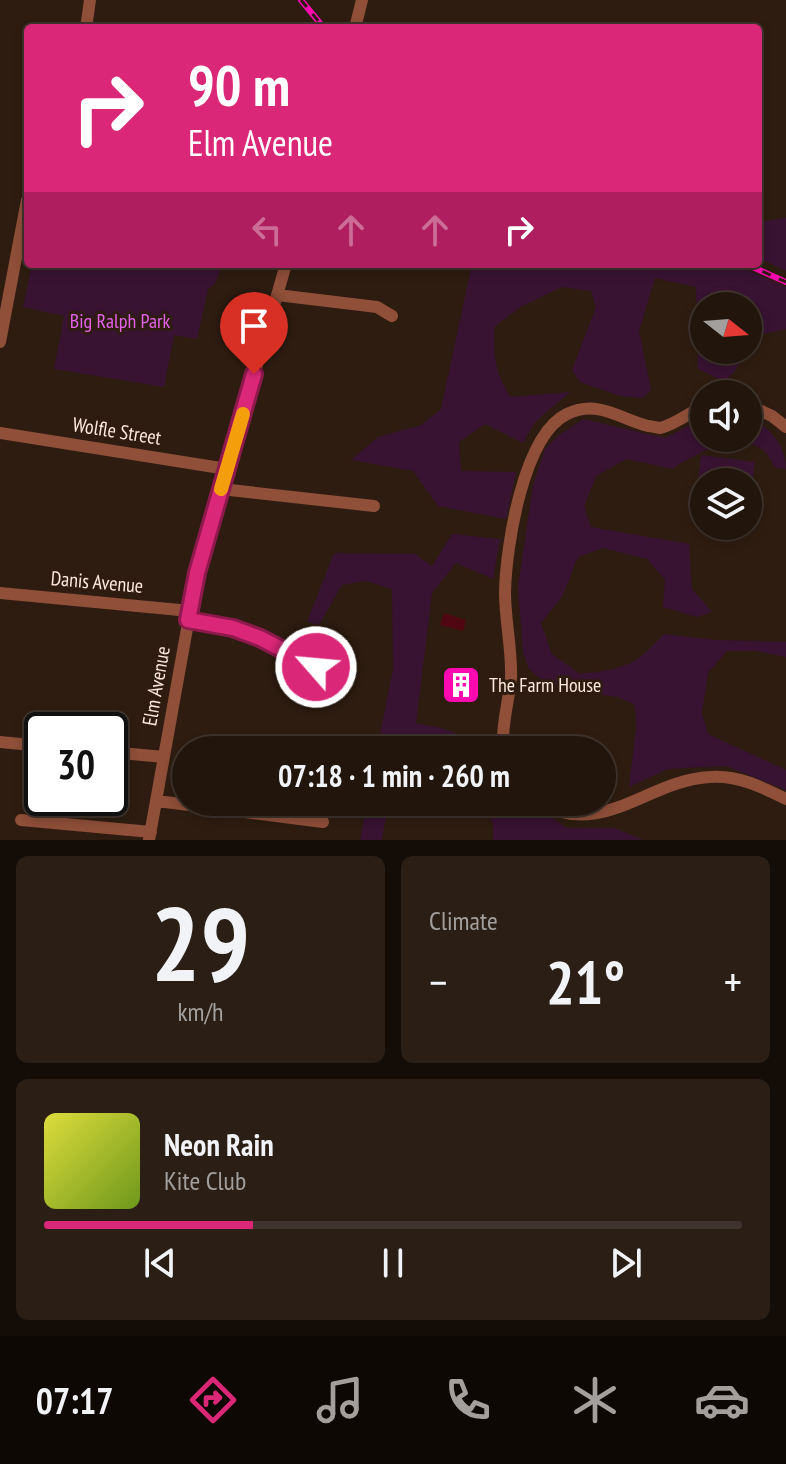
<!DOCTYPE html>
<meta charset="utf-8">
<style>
:root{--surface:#22150c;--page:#2a1e15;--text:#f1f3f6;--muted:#a29f9d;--line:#3f342d;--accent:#db2777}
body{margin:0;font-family:"PT Sans Narrow",sans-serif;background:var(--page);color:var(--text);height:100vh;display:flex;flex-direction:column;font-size:30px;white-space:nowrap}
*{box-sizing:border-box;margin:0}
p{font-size:26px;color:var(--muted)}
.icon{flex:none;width:44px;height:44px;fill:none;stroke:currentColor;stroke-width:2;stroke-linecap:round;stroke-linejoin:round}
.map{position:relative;height:840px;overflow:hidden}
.sheet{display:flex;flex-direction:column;gap:16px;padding:16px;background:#130c07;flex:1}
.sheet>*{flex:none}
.banner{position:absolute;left:24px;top:24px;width:738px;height:244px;border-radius:8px;box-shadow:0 4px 12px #0003,0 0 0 2px var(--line);background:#db2777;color:#fff;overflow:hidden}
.needle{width:52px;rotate:107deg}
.buttons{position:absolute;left:690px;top:292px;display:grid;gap:16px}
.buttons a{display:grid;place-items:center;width:72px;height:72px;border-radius:50%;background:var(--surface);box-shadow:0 4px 12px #0003,0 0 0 2px var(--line);font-size:40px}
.speed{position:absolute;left:24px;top:712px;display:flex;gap:16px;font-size:40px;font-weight:700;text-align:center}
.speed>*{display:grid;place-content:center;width:104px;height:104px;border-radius:50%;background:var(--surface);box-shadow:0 4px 12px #0003,0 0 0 2px var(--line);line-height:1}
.speed .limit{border:4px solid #111;border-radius:12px;background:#fff;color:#111}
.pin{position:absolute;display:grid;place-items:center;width:68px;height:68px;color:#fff;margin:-82px -34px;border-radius:50% 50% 50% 0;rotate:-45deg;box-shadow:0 0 8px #0007}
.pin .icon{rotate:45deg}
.me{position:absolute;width:88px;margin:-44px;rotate:297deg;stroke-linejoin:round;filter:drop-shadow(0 0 6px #0008)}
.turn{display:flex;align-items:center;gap:28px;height:168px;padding:0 32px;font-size:36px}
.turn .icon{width:104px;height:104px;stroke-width:2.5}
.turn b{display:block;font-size:56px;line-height:68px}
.lanes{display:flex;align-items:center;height:76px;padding:0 32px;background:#0003;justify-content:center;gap:40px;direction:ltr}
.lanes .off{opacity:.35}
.big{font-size:60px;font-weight:700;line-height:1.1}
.sheet .card{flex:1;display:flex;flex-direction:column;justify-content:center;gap:12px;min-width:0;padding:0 28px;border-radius:12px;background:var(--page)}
.sheet .dial{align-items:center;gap:0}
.dial b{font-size:104px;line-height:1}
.song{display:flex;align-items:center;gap:24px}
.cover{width:96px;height:96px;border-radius:12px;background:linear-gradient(135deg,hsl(60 70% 55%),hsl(80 70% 35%))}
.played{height:8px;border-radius:4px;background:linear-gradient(90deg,var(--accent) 30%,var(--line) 30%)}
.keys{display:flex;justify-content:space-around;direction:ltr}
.heat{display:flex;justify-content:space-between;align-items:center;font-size:44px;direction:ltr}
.sheet .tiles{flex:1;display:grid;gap:16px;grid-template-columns:1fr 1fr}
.card:last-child{grid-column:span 2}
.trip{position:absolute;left:172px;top:736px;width:444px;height:80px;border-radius:40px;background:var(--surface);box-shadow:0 4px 12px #0003,0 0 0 2px var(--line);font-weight:700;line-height:80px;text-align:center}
.tab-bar{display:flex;height:128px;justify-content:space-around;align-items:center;background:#0e0805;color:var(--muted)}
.tab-bar .icon{width:56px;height:56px}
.tab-bar .selected{color:var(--accent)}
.tab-bar b{font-size:36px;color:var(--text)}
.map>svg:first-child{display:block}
</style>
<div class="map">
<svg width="786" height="840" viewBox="0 0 786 840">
<rect width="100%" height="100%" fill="#2e1c10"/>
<!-- green -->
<path fill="#381332" d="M 786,218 L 786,271 L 758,258 L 758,222 Z
M 32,264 L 223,264 L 214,285 L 208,289 L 197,339 L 174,335 L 164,387 L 54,369 L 64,316 L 23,307 Z
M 472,264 L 533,264 L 539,268 L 551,264 L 734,264 L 786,287 L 786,329 L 756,336 L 748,349 L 748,306 L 704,306 L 704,350 L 747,350 L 734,372 L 724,381 L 698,369 L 696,287 L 655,278 L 639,331 L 651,390 L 643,398 L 621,396 L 580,382 L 572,370 L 596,307 L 591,291 L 562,287 L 522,306 L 494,327 C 494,355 494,374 511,397 L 570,392 L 535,422 L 523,443 L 485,424 L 459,442 L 461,471 L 516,472 L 506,519 L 438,506 L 413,471 L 351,460 L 378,437 L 421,425 L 441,409 Z
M 748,416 C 769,428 786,443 786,469 L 776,468 C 772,463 769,455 764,451 C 738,430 695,454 672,469 L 627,459 L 596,476 L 584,506 L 591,527 L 689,544 L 692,589 L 712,612 L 697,617 L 663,607 L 665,580 L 647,559 L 603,548 L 578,557 L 562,597 L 541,623 L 552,654 L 580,674 C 624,669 634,667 664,634 L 716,640 L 786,642 L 786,657 L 756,651 L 727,651 L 708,673 L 702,713 L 708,734 L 786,770 L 786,790 L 726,766 L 668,769 L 629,787 L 636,728 L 635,705 L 618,697 L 552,688 L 529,669 L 523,652 L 518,587 L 533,485 L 545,449 L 559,435 L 583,419 L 665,438 L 690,425 L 704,422 L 704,438 L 748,438 Z
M 701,455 L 755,462 L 751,490 L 748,489 L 748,482 L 698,482 Z
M 452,534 L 500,539 L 493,579 L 456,563 L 432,593 L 416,723 L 440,728 L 492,745 L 495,750 L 377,750 L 393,669 L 392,589 L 365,581 L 342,585 L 319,625 L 307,622 L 334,553 L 415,554 L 432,566 Z
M 367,802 L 397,802 L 385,821 L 382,840 L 360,840 Z
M 483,802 L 527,802 L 567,828 L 614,828 L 644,840 L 493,840 L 493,824 Z"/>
<!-- water -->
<path fill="#4f0812" d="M 444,613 L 466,620 L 463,631 L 440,625 Z"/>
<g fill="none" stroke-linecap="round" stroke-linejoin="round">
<!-- minor -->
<path stroke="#8f4f39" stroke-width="12" d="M 86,28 L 90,0
M 355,28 L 362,0
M 277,295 L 377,307 L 392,316
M 0,342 L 27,200
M 748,405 L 772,416 L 786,427
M 0,433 L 227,469
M 221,489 L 374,506
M 0,593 L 190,611
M 188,620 L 233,628 L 260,638 L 316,667
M 0,742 L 42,746
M 503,750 C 501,725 509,702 511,677 C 512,649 505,621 505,592 C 506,547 523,435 567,414 C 598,399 620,419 648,426 C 651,426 658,428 660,428 C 675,425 690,412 704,406
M 110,752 L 164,757
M 157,801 L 323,822
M 537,802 C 603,840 647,780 710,777 C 738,775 762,787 786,799
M 21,820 L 151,832
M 149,840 L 197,573 L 286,264"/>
<!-- rail casing -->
<g stroke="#ff09b1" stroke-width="6">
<path id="rail" d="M 301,0 L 324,28
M 746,264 L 786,282"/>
</g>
<!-- rail -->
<use href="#rail" stroke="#2e1c10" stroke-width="3" stroke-dasharray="9" stroke-linecap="butt"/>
</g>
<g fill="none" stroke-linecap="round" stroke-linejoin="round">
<!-- route casing -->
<g stroke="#8e194d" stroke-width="20">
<path id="route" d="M 254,374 L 197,573 L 188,620 L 233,628 L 260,638 L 316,667"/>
</g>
<!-- route -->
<use href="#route" stroke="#db2777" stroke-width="14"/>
<!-- slow -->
<path stroke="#f59e0b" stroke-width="14" d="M 221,489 L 243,414"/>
</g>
<!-- icons -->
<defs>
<g id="building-square" transform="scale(2)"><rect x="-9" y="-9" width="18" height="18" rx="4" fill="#ff09b1" stroke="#2e1c10"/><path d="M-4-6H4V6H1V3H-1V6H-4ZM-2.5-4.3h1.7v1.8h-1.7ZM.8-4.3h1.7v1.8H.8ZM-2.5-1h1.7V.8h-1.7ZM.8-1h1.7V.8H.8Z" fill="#fff"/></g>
</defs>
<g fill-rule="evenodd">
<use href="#building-square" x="461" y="685"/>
</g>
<g text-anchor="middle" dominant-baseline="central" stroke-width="6" stroke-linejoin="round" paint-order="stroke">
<!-- park labels -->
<g font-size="20" fill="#e361e8" stroke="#2e1c10">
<text x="120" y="321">Big Ralph Park</text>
</g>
<!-- street labels -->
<g font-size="20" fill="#ffe8dd" stroke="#2e1c10">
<text transform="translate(117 431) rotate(9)">Wolfle Street</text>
<text transform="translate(97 582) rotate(5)">Danis Avenue</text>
<text transform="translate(156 686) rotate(-80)">Elm Avenue</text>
</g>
<!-- poi labels -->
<g font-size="20" fill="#ffe8dd" stroke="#2e1c10" text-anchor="start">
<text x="489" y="685">The Farm House</text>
</g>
</g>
</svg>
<div class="buttons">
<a><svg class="needle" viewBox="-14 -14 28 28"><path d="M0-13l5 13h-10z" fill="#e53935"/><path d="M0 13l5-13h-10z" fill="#a29f9d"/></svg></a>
<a><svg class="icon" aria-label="sound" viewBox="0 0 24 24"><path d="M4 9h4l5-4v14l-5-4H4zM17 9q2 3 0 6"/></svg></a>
<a><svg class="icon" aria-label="layers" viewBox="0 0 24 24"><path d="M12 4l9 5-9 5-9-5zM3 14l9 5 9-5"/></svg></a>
</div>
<div class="speed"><div class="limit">30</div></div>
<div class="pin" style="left:254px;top:374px;background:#d93025"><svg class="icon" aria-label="arrive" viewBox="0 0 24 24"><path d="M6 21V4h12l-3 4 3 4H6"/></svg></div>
<svg class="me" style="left:316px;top:667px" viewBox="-20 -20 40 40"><circle r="17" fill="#db2777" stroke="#fff" stroke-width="3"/><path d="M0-11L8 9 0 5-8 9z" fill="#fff"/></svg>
<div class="trip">07:18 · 1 min · 260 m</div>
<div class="banner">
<div class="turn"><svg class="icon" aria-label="right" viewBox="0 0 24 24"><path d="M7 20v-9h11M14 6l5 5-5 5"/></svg><div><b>90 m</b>Elm Avenue</div></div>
<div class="lanes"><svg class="icon off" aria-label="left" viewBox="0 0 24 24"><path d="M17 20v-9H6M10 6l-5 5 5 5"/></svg><svg class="icon off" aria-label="ahead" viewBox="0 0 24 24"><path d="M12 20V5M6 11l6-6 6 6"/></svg><svg class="icon off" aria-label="ahead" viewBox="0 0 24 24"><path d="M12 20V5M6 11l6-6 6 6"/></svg><svg class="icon" aria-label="right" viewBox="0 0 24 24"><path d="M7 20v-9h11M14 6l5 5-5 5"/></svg></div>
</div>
</div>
<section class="sheet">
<div class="tiles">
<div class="card dial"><b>29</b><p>km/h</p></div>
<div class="card"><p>Climate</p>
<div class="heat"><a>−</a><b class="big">21°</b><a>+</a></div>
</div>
<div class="card">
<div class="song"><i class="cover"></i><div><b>Neon Rain</b><p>Kite Club</p></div></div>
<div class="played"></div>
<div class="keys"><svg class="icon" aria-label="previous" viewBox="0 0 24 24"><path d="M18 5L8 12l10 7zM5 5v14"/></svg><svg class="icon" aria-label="pause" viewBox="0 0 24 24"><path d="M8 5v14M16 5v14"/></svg><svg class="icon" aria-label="next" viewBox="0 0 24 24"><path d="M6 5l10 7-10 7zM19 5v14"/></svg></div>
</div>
</div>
</section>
<nav class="tab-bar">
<b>07:17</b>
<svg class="icon selected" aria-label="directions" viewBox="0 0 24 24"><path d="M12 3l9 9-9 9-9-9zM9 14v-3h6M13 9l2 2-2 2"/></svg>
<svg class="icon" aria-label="music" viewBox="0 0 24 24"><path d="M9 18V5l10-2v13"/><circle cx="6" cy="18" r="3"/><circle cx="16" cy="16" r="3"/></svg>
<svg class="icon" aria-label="phone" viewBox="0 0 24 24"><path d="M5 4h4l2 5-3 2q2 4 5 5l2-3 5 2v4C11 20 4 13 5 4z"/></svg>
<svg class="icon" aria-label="climate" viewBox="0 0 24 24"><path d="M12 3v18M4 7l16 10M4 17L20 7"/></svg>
<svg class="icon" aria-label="car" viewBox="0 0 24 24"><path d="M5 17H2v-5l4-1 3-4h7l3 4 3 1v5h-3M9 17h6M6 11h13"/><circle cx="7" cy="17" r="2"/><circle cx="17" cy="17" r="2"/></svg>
</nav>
